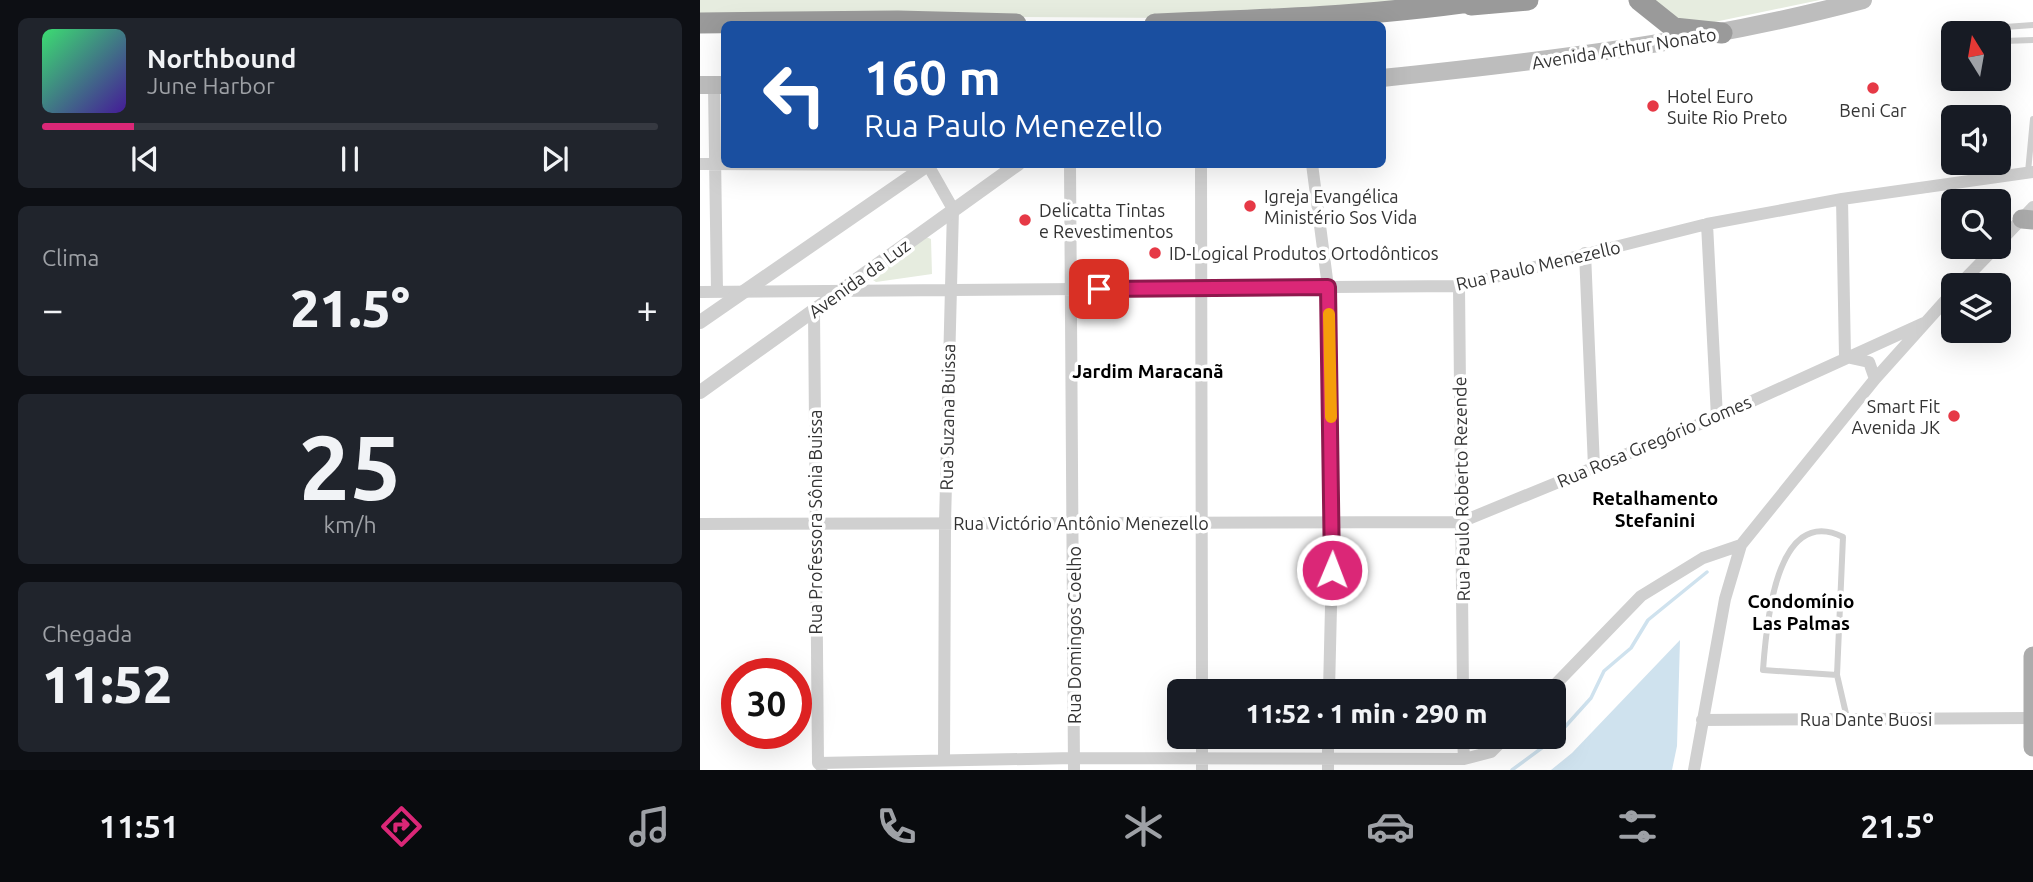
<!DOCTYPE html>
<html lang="pt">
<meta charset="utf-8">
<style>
:root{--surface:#171b24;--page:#20242c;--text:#f1f3f6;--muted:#9ea1a6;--line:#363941;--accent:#db2777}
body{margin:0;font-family:Ubuntu,sans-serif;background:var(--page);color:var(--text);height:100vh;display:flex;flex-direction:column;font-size:26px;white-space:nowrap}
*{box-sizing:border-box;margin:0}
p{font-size:23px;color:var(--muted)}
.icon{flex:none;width:38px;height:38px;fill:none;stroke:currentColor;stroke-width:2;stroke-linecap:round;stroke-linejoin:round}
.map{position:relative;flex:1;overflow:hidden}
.side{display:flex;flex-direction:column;gap:18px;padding:18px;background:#0d0f14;width:700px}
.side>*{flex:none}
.guide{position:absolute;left:21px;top:21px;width:665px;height:147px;border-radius:10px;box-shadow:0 7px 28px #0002;background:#1a4fa0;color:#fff;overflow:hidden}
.needle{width:46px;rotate:349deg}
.controls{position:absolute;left:1241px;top:21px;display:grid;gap:14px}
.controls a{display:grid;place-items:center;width:70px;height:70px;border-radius:10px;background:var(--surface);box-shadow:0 7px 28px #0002;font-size:35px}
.speed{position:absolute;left:21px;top:658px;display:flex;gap:14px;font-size:35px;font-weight:700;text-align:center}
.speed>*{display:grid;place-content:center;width:91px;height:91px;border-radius:50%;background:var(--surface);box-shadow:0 7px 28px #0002;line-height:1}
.speed .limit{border:10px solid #d22;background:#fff;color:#111}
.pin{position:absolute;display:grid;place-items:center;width:60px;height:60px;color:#fff;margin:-30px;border-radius:14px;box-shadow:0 4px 10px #0006}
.me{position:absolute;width:77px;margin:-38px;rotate:1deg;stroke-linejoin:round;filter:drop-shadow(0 0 5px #0008)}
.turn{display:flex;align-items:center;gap:24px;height:147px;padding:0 28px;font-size:32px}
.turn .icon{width:91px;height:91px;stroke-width:2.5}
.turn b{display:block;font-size:49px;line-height:60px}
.big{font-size:52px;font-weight:800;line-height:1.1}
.side .card{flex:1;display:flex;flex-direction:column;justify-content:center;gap:10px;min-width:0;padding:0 24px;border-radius:10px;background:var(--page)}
.side .dial{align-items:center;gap:0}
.dial b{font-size:91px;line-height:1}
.song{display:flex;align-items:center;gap:21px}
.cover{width:84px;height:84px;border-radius:10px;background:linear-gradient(135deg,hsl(140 70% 55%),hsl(260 70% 35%))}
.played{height:7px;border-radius:4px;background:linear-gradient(90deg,var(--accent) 15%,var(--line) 15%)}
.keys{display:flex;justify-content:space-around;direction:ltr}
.heat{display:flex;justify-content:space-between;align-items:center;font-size:38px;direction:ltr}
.trip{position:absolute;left:467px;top:679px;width:399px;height:70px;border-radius:10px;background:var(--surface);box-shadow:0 7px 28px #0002;font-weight:800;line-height:70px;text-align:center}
.dock{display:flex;height:112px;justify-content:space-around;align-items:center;background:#090b0e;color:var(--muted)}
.dock .icon{width:49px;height:49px}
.dock .active{color:var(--accent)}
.dock b{font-size:32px;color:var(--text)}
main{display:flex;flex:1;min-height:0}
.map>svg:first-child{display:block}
</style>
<main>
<section class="side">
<div class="card">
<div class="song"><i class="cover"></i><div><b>Northbound</b><p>June Harbor</p></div></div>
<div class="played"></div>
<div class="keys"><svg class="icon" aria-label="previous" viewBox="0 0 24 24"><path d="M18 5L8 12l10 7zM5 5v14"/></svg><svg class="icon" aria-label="pause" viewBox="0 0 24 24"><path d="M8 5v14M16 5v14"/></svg><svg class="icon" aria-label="next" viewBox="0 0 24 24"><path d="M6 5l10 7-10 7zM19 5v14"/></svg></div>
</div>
<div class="card"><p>Clima</p>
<div class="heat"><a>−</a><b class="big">21.5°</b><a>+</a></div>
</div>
<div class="card dial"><b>25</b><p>km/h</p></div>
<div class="card"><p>Chegada</p><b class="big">11:52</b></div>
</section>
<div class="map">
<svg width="1333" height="770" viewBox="0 0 1333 770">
<rect width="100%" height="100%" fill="#fff"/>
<!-- green -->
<path fill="#e6ecdf" d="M 0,0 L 735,0 L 473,18 L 0,15 Z
M 951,0 L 1120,0 L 1005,24 L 982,24 Z
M 226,237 L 231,239 L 232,274 L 176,282 L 170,278 Z"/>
<!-- water -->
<path fill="#cfe2ee" d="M 980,640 L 977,746 L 972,770 L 851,770 L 872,753 Z"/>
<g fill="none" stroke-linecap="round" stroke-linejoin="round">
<!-- stream -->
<path stroke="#cfe2ee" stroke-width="3.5" d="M 812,770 L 854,739 L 891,698 L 904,671 L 931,648 L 948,620 L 1007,572"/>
<!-- service -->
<path stroke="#d0d0d0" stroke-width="6" d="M 1333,25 L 1305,27 L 1304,41 L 1333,40
M 1328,172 L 1333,119
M 1137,675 L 1063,670 C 1066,628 1075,503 1143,537 L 1137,675 L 1147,718"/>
<!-- minor -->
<path stroke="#d0d0d0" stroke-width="12" d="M 14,85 L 17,292
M 0,164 L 228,165 L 253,209 L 245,523 L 244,760
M 370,164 L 374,770
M 501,164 L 502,691
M 612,164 L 628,287 L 633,522 L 629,691
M 1142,199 L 1145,357
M 1007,224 L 1017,417
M 1298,244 L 1333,207
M 885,253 L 894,467
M 1259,285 L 1296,247
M 759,286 L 763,691
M 0,292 L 759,286 L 1007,224 L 1142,199 L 1333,172
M 114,311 L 118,763 L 122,767
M 1146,357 L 1169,362 L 1175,379
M 0,524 L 761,522 L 1017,417 L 1224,323
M 849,691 L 941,596 L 1003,558 L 1041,545
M 1002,720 L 1331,718
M 502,737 L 502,770
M 763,737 L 764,759
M 118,763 L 374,758 L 764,759 L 791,752 L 806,737
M 628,770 L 628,737
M 994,770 L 1025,599 L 1041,545 L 1175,379 L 1253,292"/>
<!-- tertiary -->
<path stroke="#d0d0d0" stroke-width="14" d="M 0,322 L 229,164
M 0,392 L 318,164"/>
<!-- secondary -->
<path stroke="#bdbdbd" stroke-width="18" d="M 682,78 C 845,61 1005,42 1163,0
M 0,85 L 24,85"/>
<!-- primary -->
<path stroke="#ababab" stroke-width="19" d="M 1322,219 L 1333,220
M 1333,656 L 1333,747"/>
<!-- motorway -->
<path stroke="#9a9a9a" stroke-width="21" d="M 939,0 L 974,28 L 1022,33
M 771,5 L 828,0
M 0,23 L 198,21 L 316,24
M 455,24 C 564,20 675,16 783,0"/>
</g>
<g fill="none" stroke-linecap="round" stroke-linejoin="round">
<!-- route casing -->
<g stroke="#8e194d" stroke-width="18">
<path id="route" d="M 399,289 L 628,287 L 632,570"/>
</g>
<!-- route -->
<use href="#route" stroke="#db2777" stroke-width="12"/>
<!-- slow -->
<path stroke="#f59e0b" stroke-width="12" d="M 629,314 L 631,417"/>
</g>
<!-- markers -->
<g fill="#e63946" stroke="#fff" stroke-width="2.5">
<circle cx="1173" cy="88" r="7"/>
<circle cx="953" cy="106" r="7"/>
<circle cx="550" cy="206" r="7"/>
<circle cx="325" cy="220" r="7"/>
<circle cx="455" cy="253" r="7"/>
<circle cx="1254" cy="416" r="7"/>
</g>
<g text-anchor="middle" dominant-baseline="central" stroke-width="7" stroke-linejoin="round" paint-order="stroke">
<!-- street labels -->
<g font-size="18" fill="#333" stroke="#fff">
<text transform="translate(924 48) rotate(-9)">Avenida Arthur Nonato</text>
<text transform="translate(838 265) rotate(-13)">Rua Paulo Menezello</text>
<text transform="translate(159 278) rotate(-36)">Avenida da Luz</text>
<text transform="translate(247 417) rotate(-89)">Rua Suzana Buissa</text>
<text transform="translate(954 441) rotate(-23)">Rua Rosa Gregório Gomes</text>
<text transform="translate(761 489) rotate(-91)">Rua Paulo Roberto Rezende</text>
<text transform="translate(115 522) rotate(-90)">Rua Professora Sônia Buissa</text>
<text x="381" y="523">Rua Victório Antônio Menezello</text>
<text transform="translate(374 635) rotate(-90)">Rua Domingos Coelho</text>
<text x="1166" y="719">Rua Dante Buosi</text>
</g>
<!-- poi labels -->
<g font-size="18" fill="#333" stroke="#fff" text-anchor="start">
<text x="967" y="96">Hotel Euro<tspan x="967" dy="21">Suite Rio Preto</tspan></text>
<text x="1173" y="110" text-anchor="middle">Beni Car</text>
<text x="564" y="196">Igreja Evangélica<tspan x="564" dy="21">Ministério Sos Vida</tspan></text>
<text x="339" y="210">Delicatta Tintas<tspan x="339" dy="21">e Revestimentos</tspan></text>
<text x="469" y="253">ID-Logical Produtos Ortodônticos</text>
<text x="1240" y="406" text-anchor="end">Smart Fit<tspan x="1240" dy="21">Avenida JK</tspan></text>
</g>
<!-- neighbourhood labels -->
<g font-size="19" font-weight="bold" fill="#000" stroke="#fff">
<text x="448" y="371">Jardim Maracanã</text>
<text x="955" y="498">Retalhamento<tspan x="955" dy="22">Stefanini</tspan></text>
<text x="1101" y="601">Condomínio<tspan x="1101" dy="22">Las Palmas</tspan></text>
</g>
</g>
</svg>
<div class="controls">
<a><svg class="needle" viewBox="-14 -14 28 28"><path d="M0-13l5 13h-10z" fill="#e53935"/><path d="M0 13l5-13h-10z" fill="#9ea1a6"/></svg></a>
<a><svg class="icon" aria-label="sound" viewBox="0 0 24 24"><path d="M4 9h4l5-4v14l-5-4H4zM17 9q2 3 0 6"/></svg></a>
<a><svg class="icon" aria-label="search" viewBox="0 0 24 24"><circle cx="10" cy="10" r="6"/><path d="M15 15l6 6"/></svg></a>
<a><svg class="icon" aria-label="layers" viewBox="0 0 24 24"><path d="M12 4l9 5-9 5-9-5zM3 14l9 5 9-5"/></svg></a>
</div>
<div class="speed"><div class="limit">30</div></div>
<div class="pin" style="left:399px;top:289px;background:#d93025"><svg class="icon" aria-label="arrive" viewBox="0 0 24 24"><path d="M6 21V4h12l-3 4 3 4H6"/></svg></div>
<svg class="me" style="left:632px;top:570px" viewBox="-20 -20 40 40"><circle r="17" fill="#db2777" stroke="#fff" stroke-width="3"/><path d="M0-11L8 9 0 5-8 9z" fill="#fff"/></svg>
<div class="trip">11:52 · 1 min · 290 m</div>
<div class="guide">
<div class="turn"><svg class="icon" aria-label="left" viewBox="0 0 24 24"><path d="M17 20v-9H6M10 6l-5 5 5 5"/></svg><div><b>160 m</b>Rua Paulo Menezello</div></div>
</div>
</div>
</main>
<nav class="dock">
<b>11:51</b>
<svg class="icon active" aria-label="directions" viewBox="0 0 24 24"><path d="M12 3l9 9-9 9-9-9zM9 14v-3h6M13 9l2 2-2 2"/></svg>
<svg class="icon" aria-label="music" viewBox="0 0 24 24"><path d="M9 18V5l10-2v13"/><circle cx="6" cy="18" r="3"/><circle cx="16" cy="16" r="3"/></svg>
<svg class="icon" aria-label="phone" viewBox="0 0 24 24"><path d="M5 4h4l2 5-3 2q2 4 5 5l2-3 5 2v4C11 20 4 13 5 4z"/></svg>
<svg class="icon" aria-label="climate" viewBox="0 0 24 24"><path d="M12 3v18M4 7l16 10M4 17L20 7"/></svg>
<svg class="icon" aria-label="car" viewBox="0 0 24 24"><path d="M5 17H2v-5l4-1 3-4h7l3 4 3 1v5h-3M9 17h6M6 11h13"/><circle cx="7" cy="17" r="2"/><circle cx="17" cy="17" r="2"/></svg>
<svg class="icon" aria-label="filters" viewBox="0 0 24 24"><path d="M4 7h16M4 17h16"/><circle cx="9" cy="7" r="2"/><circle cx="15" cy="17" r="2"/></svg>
<b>21.5°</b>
</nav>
